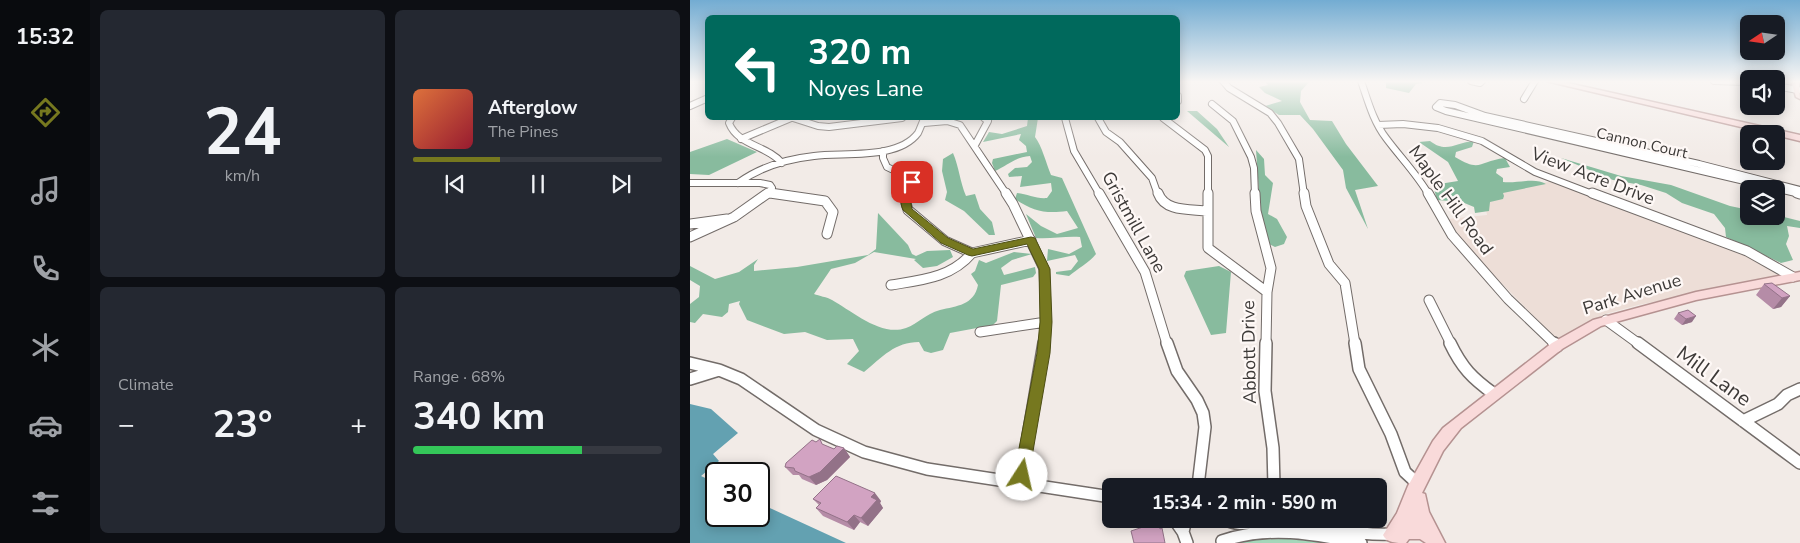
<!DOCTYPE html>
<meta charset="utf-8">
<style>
:root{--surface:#171b24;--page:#242831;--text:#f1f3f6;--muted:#9ea1a6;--line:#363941;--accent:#76781f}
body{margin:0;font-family:"Nunito Sans",sans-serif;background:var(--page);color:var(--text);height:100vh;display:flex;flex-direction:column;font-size:19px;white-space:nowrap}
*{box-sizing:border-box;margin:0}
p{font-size:16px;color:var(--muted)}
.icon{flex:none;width:28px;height:28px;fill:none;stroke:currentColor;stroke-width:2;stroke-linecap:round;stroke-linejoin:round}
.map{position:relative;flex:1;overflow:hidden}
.sheet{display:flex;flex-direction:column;gap:10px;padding:10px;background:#0d0f14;width:600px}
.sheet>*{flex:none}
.guide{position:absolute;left:15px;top:15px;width:475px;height:105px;border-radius:8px;box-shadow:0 2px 12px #0003;background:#00695c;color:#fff;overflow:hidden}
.needle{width:32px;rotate:257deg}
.controls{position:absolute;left:1050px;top:15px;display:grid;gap:10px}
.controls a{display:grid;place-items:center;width:45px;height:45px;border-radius:8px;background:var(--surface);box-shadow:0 2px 12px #0003;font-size:25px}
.speed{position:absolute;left:15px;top:462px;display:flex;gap:10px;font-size:25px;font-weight:700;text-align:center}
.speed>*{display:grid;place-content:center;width:65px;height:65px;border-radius:50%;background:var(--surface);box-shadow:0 2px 12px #0003;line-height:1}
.speed .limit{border:2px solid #111;border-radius:8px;background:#fff;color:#111}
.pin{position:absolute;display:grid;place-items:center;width:42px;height:42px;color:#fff;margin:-21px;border-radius:10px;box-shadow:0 2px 8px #0006}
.me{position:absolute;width:55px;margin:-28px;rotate:10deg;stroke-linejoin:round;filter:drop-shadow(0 0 4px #0008)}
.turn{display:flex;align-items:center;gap:18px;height:105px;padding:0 20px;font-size:22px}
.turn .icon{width:65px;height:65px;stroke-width:2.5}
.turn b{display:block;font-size:35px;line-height:42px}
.big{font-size:38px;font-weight:700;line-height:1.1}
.sheet .tile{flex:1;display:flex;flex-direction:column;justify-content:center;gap:8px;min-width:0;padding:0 18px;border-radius:8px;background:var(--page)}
.sheet .dial{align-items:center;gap:0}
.dial b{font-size:65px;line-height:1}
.song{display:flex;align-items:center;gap:15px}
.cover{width:60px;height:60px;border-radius:8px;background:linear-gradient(135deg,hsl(20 70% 55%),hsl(350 70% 35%))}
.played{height:5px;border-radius:2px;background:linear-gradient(90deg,var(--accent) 35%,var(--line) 35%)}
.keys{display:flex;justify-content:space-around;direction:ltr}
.heat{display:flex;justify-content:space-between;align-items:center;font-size:28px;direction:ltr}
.charge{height:8px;border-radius:4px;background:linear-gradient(90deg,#34c759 68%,var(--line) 0)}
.sheet .tiles{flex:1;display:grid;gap:10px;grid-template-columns:repeat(2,1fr)}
.trip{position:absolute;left:412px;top:478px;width:285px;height:50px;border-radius:8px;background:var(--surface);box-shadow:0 2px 12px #0003;font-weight:700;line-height:50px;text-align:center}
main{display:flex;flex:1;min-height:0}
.menu{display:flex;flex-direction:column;width:90px;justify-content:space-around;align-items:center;background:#090b0e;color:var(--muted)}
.menu .icon{width:35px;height:35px}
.menu .current{color:var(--accent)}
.menu b{font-size:22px;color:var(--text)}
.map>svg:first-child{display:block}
</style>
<main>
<nav class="menu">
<b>15:32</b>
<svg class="icon current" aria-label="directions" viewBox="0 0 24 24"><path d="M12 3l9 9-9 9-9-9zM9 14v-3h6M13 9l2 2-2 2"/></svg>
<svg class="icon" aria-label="music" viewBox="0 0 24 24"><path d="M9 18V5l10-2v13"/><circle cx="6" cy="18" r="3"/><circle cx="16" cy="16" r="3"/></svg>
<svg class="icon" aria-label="phone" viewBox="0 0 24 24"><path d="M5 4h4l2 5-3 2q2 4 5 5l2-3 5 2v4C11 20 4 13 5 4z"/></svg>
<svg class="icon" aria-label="climate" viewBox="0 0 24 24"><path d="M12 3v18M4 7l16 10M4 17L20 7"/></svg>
<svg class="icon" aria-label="car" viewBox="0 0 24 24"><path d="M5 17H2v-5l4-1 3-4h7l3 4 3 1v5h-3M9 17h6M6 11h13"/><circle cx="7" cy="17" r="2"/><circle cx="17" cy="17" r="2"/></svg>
<svg class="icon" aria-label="filters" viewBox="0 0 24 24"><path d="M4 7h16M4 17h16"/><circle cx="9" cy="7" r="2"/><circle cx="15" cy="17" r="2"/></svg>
</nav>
<section class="sheet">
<div class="tiles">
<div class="tile dial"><b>24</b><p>km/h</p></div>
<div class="tile">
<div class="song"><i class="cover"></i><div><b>Afterglow</b><p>The Pines</p></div></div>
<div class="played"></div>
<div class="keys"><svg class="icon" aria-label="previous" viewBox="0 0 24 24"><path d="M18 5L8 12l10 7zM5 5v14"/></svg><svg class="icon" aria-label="pause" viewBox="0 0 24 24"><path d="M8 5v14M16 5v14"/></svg><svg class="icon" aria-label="next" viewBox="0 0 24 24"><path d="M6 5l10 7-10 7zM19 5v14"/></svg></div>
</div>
<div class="tile"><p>Climate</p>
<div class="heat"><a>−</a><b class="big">23°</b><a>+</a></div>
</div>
<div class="tile"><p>Range · 68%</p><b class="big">340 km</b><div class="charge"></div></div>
</div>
</section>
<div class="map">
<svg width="1110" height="543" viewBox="0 0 1110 543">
<rect width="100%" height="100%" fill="#f2ebe7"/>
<!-- built -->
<path fill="#edded7" d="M 863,181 L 1055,253 L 1095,275 L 948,305 L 915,314 L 866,339 L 792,263 L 772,240 L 758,219 L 797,215 L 795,203 L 807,191 Z"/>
<!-- green -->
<path fill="#a4d7ba" d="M 599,539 L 637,543 L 543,543 L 547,540 Z"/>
<!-- forest -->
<path fill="#88bb9e" d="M 574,81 L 620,81 L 611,91 L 610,102 L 620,120 L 642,121 L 656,144 L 688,186 L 665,190 L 678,229 L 656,188 L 653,170 L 623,129 L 610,115 L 589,115 L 575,106 L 592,101 L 575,93 L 569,87 L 578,85 Z
M 696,81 L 732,81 L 732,83 L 726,84 L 719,93 L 696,88 Z
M 497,111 L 507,111 L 527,129 L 539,147 Z
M 338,118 L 348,118 L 345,137 C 352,146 356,163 361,175 L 372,178 L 406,254 C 399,263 387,269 379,276 L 366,274 L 366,272 L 381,270 L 388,261 L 385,255 L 357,261 L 358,249 L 379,254 L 392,247 L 390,237 C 375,236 361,239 346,238 L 336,214 L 351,226 L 367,234 L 388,228 L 377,211 C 355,214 343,211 325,199 L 327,193 C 338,194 346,199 357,198 L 362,191 L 361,183 L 330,187 L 332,176 L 319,177 L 318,174 L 325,168 L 337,167 L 342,162 L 340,156 C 325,157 318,165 305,171 L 302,163 L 303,159 L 337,152 L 336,146 L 329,140 L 331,134 L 293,142 L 299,132 L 312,134 L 337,126 Z
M 37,139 L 67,152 L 19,175 L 0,174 L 0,152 Z
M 740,141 C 757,154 766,142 784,141 L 782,147 L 766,152 L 765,157 C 791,173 789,161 815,158 L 820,167 L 807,169 L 806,173 L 813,178 L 813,182 C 826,184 845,177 856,184 L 813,193 L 814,196 L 813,199 L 800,202 L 799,211 L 785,213 L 784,207 L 772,202 L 747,200 L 743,185 L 768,181 L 758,162 L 729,142 Z
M 566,150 L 574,159 L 575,175 L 583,183 L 578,214 L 587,219 L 597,237 L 594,244 L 585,247 L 579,244 L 571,219 Z
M 263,153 C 269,167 270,182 276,196 L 285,194 L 290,209 L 302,222 L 305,235 L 299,235 L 274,211 L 255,200 L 257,192 L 252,171 L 253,159 Z
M 871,158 L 931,176 L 981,185 L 1040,206 L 1059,210 L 1059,216 L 1086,215 L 1110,221 L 1110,228 L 1097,226 L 1099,236 L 1096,244 L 1103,260 L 1091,263 L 1036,237 L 1035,228 L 1024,214 L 992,203 L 976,193 L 951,185 L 923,180 Z
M 188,213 L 218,245 L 222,254 L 226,256 L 237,251 L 260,250 L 263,257 L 247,266 L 233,268 L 224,260 L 226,259 L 184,252 L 165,263 L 141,269 L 124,294 C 129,296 137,297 142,300 C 162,311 191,337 216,328 C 228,324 235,314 250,310 C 267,306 284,305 288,285 L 281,274 L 285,271 L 289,260 L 296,263 L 324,252 L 342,254 L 322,260 L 311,268 L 314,275 L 345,267 L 346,273 L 343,277 L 311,285 L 307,321 L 303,325 L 260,333 L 253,350 L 241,353 L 234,351 L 229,342 C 205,342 192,357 174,372 L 157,364 L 169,351 L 163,339 L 137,340 L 115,332 L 94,334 L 57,320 L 49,304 L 50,301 L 39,304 L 38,312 L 32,317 L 13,314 L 5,323 L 0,322 L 0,304 L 9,297 L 10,286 L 0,280 L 0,266 L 25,279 L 49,272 L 68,259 L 64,265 L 64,271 L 107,267 L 178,255 L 186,249 Z
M 529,266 L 541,272 L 536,333 L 521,335 L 494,276 L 496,271 Z"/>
<!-- water -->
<path fill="#63a1b1" d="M 0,404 L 21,409 L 48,433 L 23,454 L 29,461 L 11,476 L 26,483 L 26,516 L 69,516 L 69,503 L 156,543 L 0,543 Z"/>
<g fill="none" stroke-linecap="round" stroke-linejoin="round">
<!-- minor-far2 casing -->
<g stroke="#736c69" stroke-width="8">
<path id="minor-far2" d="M 533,81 L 539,88 L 580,113 L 588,123 L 609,159 L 614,195
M 671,81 C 678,101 683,121 696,138 C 710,157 727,174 739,195
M 781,81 L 790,83 L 792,81
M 1024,81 L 1059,82
M 1086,86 L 1108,90
M 488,96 L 488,101
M 834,99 L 845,81
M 522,104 L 543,121 L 561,157 L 564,168 L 565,195
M 0,106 L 18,98
M 42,118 L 39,123 C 48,146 77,145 92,163
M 103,118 L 128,126 L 139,127 L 212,118
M 375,118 L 384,151 L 410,195
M 408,118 L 416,132 L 430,142 L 462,178 L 468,195
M 473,118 L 515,150 L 518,156 L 518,195
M 234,123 L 257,121 L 270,125 L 317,195
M 688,125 L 713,124 L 748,128 L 792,141 L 845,172 L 905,195
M 51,139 L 101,118
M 285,145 L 298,121 L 294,118
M 193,151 L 193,158 L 197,167 L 220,178 L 222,182 L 217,195
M 0,183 L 70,183 L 80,185 L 82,188 L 77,195
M 48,183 C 70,167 97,159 124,156 C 154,152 208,160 228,133 C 230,129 232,123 234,119
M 1110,190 L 1009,164 L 795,116 L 765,105 L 750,103 L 746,107 L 756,111 L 1110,194
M 78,193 L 89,195"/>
</g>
<!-- minor-far1 casing -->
<g stroke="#736c69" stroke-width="11">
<path id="minor-far1" d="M 80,193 L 135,201 L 143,212 L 137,234
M 218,193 L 216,203 L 218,210 L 255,241 L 282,253 L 341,240
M 316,193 L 323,204 L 354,269 L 356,322 L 354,344
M 409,193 L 455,272 L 477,344
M 468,193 C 475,212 499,209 517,211
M 518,193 L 518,248 L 577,292 L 576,344
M 565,193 L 566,211 L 581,268 L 577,292
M 614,193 L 616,206 L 639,264 L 655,283 L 665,344
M 738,193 L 762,235 L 818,299 L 865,344
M 902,193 L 1057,251 L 1103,277
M 1107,193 L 1110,194
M 0,224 L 37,219
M 0,237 L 44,217 L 78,193
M 201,285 C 231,280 261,278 282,253
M 739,300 L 761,344
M 916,320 L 949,344
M 290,332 L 356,322"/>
</g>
<!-- minor casing -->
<g stroke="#736c69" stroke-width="14">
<path id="minor" d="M 477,343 L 487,371 L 507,400 L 513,413 L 515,427 L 508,486
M 576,343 L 575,391 L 583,448 L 584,486
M 665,343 L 669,369 L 701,434 L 715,472 L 728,484
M 760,343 C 772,368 782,378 804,394
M 864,343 L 867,346
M 948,343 L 1110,463
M 0,363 L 29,370 L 51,379 L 126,430 L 174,452 L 237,469 L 421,497
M 0,379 L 29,370
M 1053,421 L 1088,404 L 1097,395 L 1110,389
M 330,484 L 354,343
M 484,519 L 493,532
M 496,519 L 493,532 L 497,543
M 534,519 C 549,527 563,522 580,522 C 622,521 662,537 704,534
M 532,541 C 579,525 624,534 671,543"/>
</g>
<!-- major casing -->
<g stroke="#b59291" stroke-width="3">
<path id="major" d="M 856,81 L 869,81 L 1110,135 L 1110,141 Z
M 1101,81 L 1109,81 L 1110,99 L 1106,97 Z
M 1110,272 L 1110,280 L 1006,300 L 911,326 L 872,349 L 771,428 L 753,451 L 732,493 L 735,494 L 739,512 L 755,543 L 736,543 L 730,539 L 719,539 L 716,543 C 706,543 697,543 693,535 L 707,513 L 718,486 L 743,441 L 753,428 L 862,343 L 903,320 L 1006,292 Z"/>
</g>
<!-- minor-far2 -->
<use href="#minor-far2" stroke="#fff" stroke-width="6"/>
<!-- minor-far1 -->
<use href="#minor-far1" stroke="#fff" stroke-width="9"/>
<!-- minor -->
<use href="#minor" stroke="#fff" stroke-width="11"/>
<!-- major -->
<use href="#major" fill="#f9dada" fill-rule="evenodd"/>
</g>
<!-- wall -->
<path fill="#b58ca7" d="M 1074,284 L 1100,296 L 1091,307 L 1083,309 L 1066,295 Z
M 988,313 L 1002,322 L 992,325 L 984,319 Z
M 1001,359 L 1013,365 L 1005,370 L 997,364 Z
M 135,446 L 144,449 L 154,448 L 160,457 L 137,480 L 126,485 L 112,479 L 109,475 L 103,475 L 95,467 Z
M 123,499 L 191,501 L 190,503 L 193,508 L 178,526 L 170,522 L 164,530 L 133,516 L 126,508 L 129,505 Z"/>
<!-- shaded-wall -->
<path fill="#937288" d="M 1100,296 L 1091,307 L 1083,309 L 1092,298 Z
M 1006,316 L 1002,322 L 992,325 L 996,319 Z
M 1017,360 L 1013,365 L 1005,370 L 1009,364 Z
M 154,448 L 160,457 L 137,480 L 126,485 L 119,477 Z
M 185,493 L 191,501 L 190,503 L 193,508 L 178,526 L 171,518 L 181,497 Z
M 164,515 L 170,522 L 164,530 L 157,522 Z"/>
<!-- building -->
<path fill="#d2a3c2" stroke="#937288" d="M 1082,283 L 1100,296 L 1092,298 L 1074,284 Z
M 998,310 L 1006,316 L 996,319 L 988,313 Z
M 1008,355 L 1017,360 L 1009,364 L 1001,359 Z
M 130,439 L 132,444 L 144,449 L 147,446 L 154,448 L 130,472 L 119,477 L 105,471 L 104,468 L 95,467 L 96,463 L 122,440 L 126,442 Z
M 146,476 L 185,493 L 181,497 L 187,500 L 171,518 L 164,515 L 157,522 L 126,508 L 131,503 L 123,499 Z
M 455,519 L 468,519 L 470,529 L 472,528 L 475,543 L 444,543 L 441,531 L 456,526 Z"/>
<!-- sky -->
<linearGradient id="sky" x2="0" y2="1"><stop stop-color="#73acd2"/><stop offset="0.52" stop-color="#f9f6f4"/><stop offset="1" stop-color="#f9f6f4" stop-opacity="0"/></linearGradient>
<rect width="1110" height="157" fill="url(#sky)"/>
<!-- route -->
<path fill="#76781f" stroke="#4d4e14" d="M 218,180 L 225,180 L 226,182 L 220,198 L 222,209 L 258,238 L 283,249 L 341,237 L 345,238 L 360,269 L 362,322 L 360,353 L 338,480 L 332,482 L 327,480 L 324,475 L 347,353 L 350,322 L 349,269 L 337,244 L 282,256 L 278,255 L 251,243 L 213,210 C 208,200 213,190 218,180 Z"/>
<g text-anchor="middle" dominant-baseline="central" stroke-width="4.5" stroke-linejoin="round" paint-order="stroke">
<!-- far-street labels -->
<g font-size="15" fill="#3d3a38" stroke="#fef8f6">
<text transform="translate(952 143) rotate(13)">Cannon Court</text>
</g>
<!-- street labels -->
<g font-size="18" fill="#3d3a38" stroke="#fef8f6">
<text transform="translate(903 176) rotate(21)">View Acre Drive</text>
<text transform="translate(761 200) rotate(54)">Maple Hill Road</text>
<text transform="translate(444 222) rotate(61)">Gristmill Lane</text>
<text transform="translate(942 294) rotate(-17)">Park Avenue</text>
<text transform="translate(559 352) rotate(-91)">Abbott Drive</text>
</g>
<!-- near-street labels -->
<g font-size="21" fill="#3d3a38" stroke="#fef8f6">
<text transform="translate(1024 376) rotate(36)">Mill Lane</text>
</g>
</g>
</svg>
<div class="controls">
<a><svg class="needle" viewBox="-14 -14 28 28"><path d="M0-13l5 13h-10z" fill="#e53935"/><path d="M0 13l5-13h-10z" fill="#9ea1a6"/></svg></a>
<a><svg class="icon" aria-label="sound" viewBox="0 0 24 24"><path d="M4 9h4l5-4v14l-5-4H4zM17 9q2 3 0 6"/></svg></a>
<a><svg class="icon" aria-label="search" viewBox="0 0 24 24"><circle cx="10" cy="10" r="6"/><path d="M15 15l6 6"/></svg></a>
<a><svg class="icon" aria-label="layers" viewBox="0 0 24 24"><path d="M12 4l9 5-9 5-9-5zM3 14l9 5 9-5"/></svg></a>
</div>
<div class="speed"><div class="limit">30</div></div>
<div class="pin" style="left:222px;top:182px;background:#d93025"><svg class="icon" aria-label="arrive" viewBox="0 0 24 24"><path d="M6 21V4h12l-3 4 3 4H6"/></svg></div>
<svg class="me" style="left:332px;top:475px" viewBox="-20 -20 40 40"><circle r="19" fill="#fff"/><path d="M0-13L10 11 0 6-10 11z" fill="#76781f"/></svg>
<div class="trip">15:34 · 2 min · 590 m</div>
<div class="guide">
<div class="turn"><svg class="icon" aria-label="left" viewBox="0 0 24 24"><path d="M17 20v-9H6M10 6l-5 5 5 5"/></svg><div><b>320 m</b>Noyes Lane</div></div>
</div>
</div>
</main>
